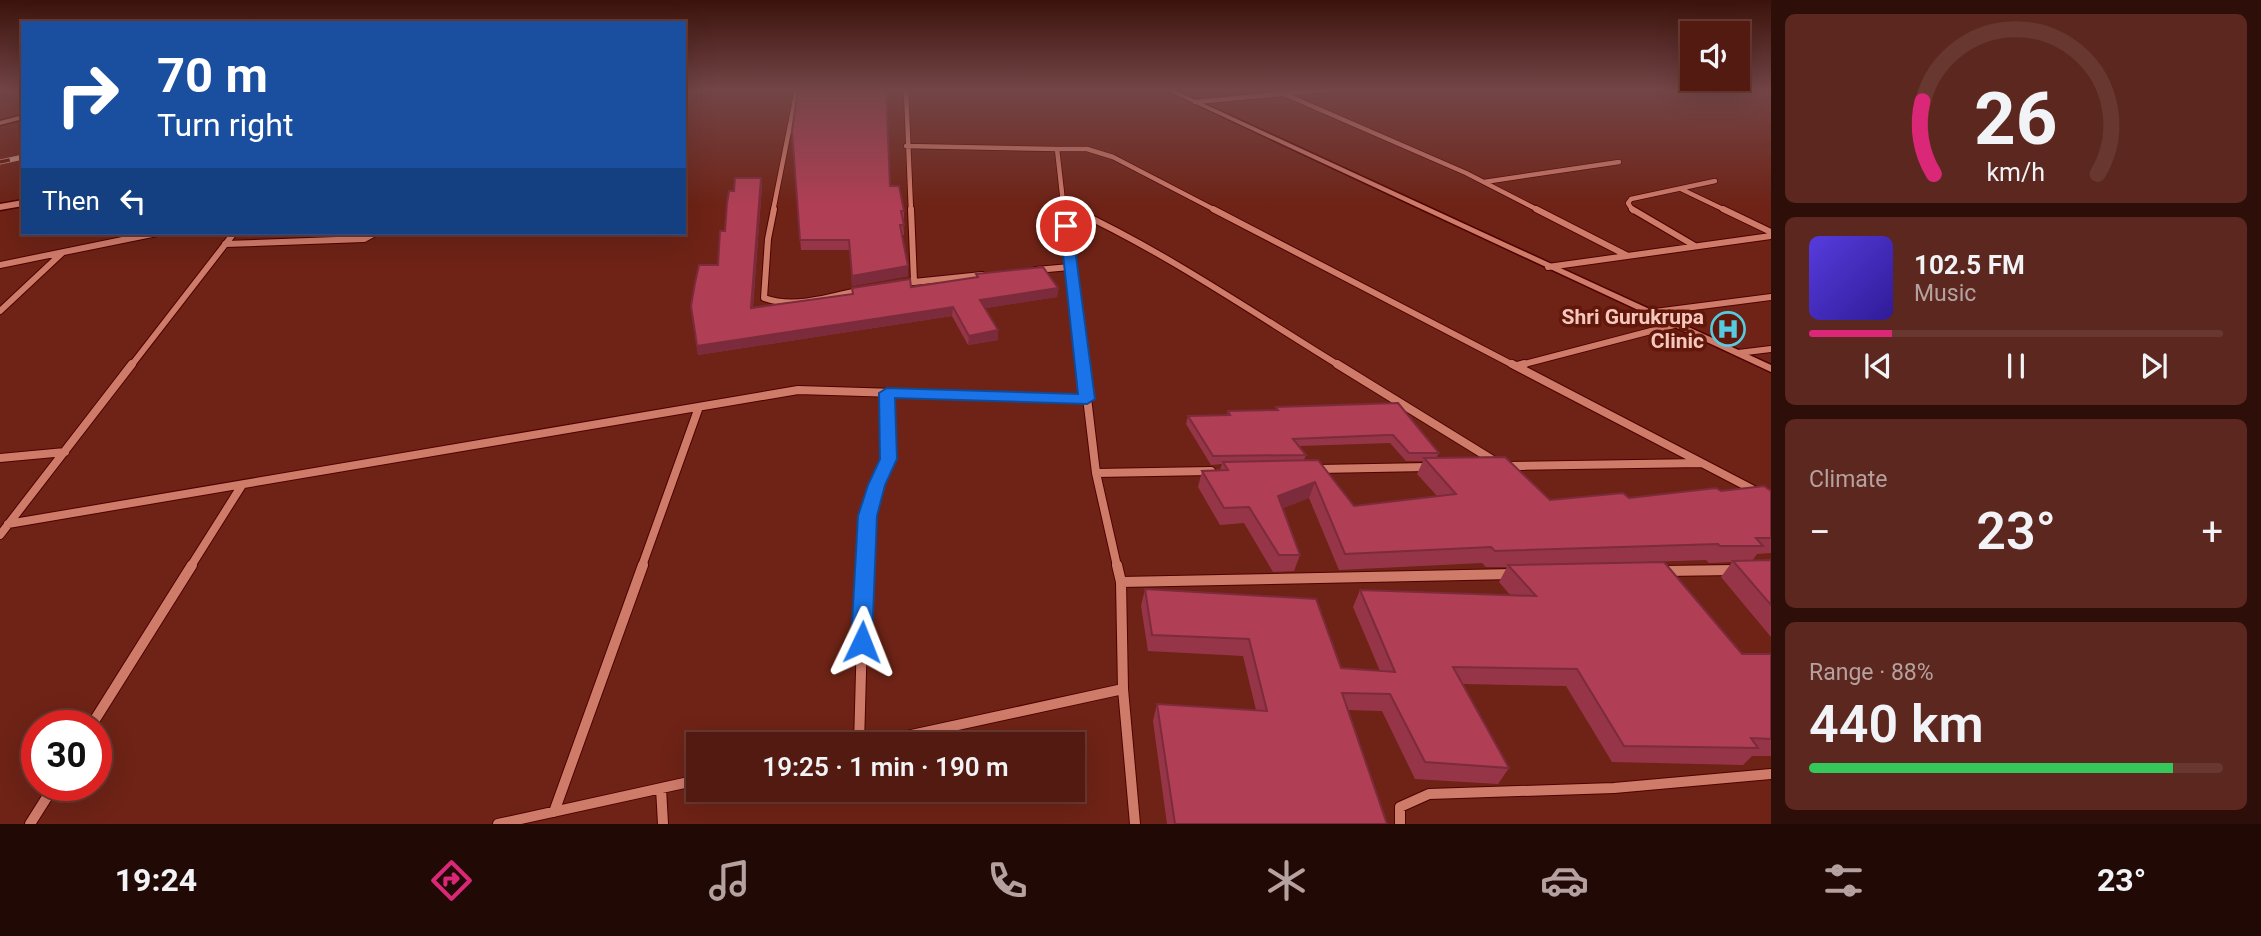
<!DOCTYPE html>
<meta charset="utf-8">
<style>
:root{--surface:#521a10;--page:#5c271e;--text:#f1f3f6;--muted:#b5a19f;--line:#683830;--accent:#db2777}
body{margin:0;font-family:Roboto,sans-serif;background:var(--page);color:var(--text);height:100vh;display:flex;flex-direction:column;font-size:26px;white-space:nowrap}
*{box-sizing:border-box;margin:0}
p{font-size:23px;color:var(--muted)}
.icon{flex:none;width:38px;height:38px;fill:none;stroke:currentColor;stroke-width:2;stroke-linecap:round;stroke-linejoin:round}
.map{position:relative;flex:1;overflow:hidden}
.sheet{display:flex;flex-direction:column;gap:14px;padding:14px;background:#2d0e09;width:490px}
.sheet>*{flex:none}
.banner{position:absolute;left:21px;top:21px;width:665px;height:214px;border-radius:0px;box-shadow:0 7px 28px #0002,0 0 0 2px var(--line);background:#1a4fa0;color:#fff;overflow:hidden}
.fabs{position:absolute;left:1680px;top:21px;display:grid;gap:14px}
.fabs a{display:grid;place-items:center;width:70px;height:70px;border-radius:0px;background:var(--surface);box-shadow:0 7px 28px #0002,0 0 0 2px var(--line);font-size:35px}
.speed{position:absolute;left:21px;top:710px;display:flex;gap:14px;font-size:35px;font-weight:700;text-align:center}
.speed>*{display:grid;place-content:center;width:91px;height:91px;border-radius:50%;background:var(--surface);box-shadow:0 7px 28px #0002,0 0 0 2px var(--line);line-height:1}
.speed .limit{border:10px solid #d22;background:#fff;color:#111}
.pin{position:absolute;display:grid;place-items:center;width:60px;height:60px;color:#fff;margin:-30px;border:4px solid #fff;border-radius:50%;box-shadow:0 2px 7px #0007}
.me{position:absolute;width:77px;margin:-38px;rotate:2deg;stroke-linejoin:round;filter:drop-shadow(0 0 5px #0008)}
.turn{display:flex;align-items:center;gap:24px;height:147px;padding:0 21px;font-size:32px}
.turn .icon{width:91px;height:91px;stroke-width:2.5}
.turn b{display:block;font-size:49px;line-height:60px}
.then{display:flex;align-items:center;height:66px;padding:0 21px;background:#0003;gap:14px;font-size:26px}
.big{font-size:52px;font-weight:600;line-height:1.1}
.sheet .card{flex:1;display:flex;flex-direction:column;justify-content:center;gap:10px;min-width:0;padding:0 24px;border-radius:10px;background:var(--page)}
.sheet .dial{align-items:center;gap:0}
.dial svg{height:182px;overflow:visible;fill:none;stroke:var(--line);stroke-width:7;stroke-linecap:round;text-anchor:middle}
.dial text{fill:var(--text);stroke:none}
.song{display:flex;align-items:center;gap:21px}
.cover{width:84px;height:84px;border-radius:10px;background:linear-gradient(135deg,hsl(250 70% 55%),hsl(250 70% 35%))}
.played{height:7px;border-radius:4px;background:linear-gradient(90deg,var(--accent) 20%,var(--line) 20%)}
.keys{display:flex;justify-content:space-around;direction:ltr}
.heat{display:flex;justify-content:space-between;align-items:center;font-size:38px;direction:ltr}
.charge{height:10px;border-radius:5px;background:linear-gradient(90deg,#34c759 88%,var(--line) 0)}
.trip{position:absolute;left:686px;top:732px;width:399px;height:70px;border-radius:0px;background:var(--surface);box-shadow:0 7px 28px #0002,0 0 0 2px var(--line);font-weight:600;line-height:70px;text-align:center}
.tab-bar{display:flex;height:112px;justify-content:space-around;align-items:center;background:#210a06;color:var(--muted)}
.tab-bar .icon{width:49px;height:49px}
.tab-bar .current{color:var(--accent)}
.tab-bar b{font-size:32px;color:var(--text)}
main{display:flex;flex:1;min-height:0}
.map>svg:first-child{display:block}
</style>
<main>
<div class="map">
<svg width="1771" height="824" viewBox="0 0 1771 824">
<rect width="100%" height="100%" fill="#6e2316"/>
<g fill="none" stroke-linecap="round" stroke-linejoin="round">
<!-- minor-far3 casing -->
<g stroke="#4f0200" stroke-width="6">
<path id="minor-far3" d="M 906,90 L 911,211
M 1275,90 L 1466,173 L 1540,211
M 1195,102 L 1323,90
M 906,146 L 1057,149
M 1484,182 L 1619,162
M 1681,189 L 1727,211
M 1063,205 L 1076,211
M 773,211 L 797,90
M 1064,211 L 1057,149 L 1087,149 L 1113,157 L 1217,211
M 1633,211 L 1628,203 L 1631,199 L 1715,181"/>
</g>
<!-- minor-far2 casing -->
<g stroke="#4f0200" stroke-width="8">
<path id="minor-far2" d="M 774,209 L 768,239 L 764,298 C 795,309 830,297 861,290
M 911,209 L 914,281
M 1064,209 L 1083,366
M 1072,209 C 1165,252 1252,312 1340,366
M 1213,209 L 1515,366
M 1536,209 L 1626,255
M 1632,209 L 1695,246
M 1723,209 L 1771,232
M 225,244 L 364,239 L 375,233
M 0,265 L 157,233
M 1548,267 L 1771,236
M 1036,270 L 1070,267
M 904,283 L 982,275
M 0,311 L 62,253
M 1647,313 L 1771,297
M 1738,353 L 1771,349
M 131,366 L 234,233
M 1517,366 L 1674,325"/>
</g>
<!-- minor-far1 casing -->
<g stroke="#4f0200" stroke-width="10">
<path id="minor-far1" d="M 1083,364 L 1096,473 L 1117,566
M 1337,364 L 1496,462
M 1512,364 L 1771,499
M 1517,366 L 1524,364
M 0,458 L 65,452
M 1506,466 L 1701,463
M 1318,469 L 1428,467
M 1096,473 L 1211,471
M 8,524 L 798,390 L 1087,399
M 0,535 L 132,364
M 191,566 L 242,485
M 642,566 L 699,407
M 864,566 L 865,540 L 876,486 L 889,459 L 887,393"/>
</g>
<!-- minor casing -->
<g stroke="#4f0200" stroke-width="12">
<path id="minor" d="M 1117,565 L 1121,582 L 1123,689 L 1135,824
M 1665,571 L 1733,570
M 1121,582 L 1513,574
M 91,726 L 192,565
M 859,744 L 864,565
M 870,744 L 1123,689
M 661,788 L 663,824
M 554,812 L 643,565
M 30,824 L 54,786
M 498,824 L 698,780
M 1400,824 L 1400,807 L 1429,794 L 1614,788 L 1771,774"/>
</g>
<!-- tertiary casing -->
<g stroke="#4f0200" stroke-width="3">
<path id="tertiary" d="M 1166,90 L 1174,90 L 1771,365 L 1771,372 Z
M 23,115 L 23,119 L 0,125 L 0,121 Z
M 23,200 L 23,206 L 0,210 L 0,204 Z"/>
</g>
<!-- minor-far3 -->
<use href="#minor-far3" stroke="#cf7b6a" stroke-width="4.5"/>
<!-- minor-far2 -->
<use href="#minor-far2" stroke="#cf7b6a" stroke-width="6"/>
<!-- minor-far1 -->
<use href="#minor-far1" stroke="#cf7b6a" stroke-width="8"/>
<!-- minor -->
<use href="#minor" stroke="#cf7b6a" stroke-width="10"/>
<!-- tertiary -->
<use href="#tertiary" fill="#cf7b6a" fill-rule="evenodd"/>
<!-- rail casing -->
<g stroke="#cb9489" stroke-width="5">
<path id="rail" d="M 0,162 L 23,157"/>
</g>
<!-- rail -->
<use href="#rail" stroke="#61170a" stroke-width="3.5" stroke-dasharray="10" stroke-linecap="butt"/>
</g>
<!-- wall -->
<path fill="#973548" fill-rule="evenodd" d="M 792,131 L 890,186 L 904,211 L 904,220 L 903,220 L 904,235 L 902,235 L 908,266 L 908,276 L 852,286 L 850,250 L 801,250 Z
M 761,178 L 762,186 L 753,307 L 976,278 L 976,274 L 1058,288 L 1057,297 L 985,308 L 998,340 L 968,345 L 952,316 L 698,355 L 691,306 L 718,265 L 734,191 Z
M 1398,403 L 1439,453 L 1436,458 L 1550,500 L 1629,498 L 1721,491 L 1771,491 L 1771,553 L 1757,554 L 1752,561 L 1771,560 L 1771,637 L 1721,577 L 1732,562 L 1709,563 L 1706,560 L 1589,564 L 1742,654 L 1771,654 L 1771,756 L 1752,756 L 1743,765 L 1612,762 L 1566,686 L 1463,684 L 1509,768 L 1498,784 L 1415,779 L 1382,711 L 1348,710 L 1387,824 L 1167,824 L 1153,721 L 1157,704 L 1256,710 L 1243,656 L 1148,651 L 1141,606 L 1145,589 L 1341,668 L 1380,671 L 1353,607 L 1360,590 L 1511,596 L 1499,582 L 1507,567 L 1486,567 L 1482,563 L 1339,570 L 1309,498 L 1283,508 L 1300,555 L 1294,571 L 1273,572 L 1244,523 L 1220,525 L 1198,487 L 1202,471 L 1220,470 L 1222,464 L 1211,465 L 1186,424 L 1188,416 L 1227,415 L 1228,411 L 1276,410 L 1276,407 ZM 1390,443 L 1406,461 L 1423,461 L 1417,474 L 1437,496 L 1354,506 L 1304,460 L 1306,455 L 1299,446 Z"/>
<!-- shaded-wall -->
<path fill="#7b2b3b" d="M 761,178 L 762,186 L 752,317 L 751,308 Z
M 908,266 L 908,276 L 852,286 L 852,276 Z
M 1058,288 L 1057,297 L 980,309 L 980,300 Z
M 953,307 L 952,316 L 698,355 L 697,346 Z
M 998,330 L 998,340 L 968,345 L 969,336 Z
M 1315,482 L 1309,498 L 1273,512 L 1278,496 Z"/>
<!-- building -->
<path fill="#b03e54" stroke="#7b2b3b" stroke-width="2" d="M 798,90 L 886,90 L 890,186 L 899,186 L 904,211 L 901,211 L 904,225 L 900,225 L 908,266 L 852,276 L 849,240 L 800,240 L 792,131 Z
M 735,178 L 761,178 L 751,308 L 853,294 L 852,288 L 910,279 L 911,287 L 978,277 L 976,274 L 1043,267 L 1058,288 L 980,300 L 998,330 L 969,336 L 953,307 L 697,346 L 691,306 L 695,283 L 699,265 L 718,265 L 720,231 L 725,231 L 727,203 L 729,191 L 734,191 Z
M 1398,403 L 1439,453 L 1409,453 L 1393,435 L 1387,435 L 1293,439 L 1306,455 L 1213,456 L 1188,416 L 1230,415 L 1228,411 L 1278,410 L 1276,407 Z
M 1505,457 L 1550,500 L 1623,493 L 1629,498 L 1716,488 L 1721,491 L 1764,486 L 1771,491 L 1771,538 L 1756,538 L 1763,546 L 1720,546 L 1718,544 L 1495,551 L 1491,547 L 1345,554 L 1315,482 L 1278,496 L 1300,555 L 1279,555 L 1249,507 L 1224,508 L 1202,471 L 1228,470 L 1223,462 L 1318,460 L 1354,506 L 1456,494 L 1424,458 Z
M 1771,560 L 1771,605 L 1733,561 Z
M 1664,562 L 1742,654 L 1771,654 L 1771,739 L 1751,738 L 1758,748 L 1624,746 L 1577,669 L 1453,667 L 1509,768 L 1425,762 L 1390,694 L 1342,693 L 1387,824 L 1175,824 L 1157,704 L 1267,711 L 1249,639 L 1152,635 L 1145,589 L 1316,599 L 1341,668 L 1395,672 L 1360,590 L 1536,596 L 1508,565 Z"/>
<!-- sky -->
<linearGradient id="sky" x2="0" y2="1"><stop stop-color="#3c130c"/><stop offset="0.44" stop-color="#734547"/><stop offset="1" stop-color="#734547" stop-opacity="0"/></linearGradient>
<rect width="1771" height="205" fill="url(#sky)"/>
<!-- route -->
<path fill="#1a73e8" stroke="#114b97" stroke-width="2" d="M 1066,223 L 1072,226 L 1095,399 L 1087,404 L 895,398 L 897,459 L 885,485 L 877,516 L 872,642 L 869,648 L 862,650 L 854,648 L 851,642 L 858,516 L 868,485 L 880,459 L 879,393 L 887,388 L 1078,394 L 1060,226 Z"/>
<!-- icons -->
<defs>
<g id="hospital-ring" transform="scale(1.75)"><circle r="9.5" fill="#61170a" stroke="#55cae0" stroke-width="1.5"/><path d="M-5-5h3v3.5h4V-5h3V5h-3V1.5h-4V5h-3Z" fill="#55cae0"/></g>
</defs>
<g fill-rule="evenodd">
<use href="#hospital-ring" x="1728" y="329"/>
</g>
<g text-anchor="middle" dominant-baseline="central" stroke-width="7" stroke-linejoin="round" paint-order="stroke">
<!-- poi labels -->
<g font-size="21" font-weight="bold" fill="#f5c7bd" stroke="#61170a" text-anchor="end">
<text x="1704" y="317">Shri Gurukrupa<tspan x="1704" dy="24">Clinic</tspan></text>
</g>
</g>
</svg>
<div class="fabs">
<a><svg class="icon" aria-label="sound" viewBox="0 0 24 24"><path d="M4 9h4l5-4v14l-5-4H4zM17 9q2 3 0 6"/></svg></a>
</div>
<div class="speed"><div class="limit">30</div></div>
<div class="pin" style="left:1066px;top:226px;background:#d93025"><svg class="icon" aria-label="arrive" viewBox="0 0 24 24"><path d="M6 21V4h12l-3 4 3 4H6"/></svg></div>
<svg class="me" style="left:862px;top:642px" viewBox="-20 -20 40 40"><path d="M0-17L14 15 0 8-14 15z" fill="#1a73e8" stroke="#fff" stroke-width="4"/></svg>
<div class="trip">19:25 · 1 min · 190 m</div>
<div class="banner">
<div class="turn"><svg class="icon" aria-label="right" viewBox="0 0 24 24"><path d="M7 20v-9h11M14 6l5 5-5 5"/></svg><div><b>70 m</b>Turn right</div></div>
<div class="then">Then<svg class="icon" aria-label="left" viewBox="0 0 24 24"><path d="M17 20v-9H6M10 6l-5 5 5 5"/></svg></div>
</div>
</div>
<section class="sheet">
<div class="card dial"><svg viewBox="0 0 100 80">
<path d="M14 69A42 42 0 1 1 86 69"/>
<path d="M14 69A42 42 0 0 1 9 37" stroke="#db2777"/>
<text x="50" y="56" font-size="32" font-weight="700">26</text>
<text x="50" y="72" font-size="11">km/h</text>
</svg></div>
<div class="card">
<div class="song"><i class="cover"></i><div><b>102.5 FM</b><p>Music</p></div></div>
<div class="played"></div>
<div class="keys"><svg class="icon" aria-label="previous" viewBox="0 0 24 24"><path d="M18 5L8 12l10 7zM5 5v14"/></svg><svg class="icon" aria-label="pause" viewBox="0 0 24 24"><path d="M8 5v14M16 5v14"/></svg><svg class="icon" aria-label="next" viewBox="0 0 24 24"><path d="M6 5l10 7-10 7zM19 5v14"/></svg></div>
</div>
<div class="card"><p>Climate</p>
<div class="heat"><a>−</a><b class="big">23°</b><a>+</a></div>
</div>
<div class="card"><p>Range · 88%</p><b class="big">440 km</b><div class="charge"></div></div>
</section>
</main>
<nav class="tab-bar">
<b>19:24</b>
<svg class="icon current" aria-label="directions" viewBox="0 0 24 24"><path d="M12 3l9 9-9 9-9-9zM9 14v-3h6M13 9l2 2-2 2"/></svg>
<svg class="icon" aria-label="music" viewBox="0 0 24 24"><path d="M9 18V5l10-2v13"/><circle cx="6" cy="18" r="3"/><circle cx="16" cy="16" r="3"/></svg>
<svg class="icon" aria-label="phone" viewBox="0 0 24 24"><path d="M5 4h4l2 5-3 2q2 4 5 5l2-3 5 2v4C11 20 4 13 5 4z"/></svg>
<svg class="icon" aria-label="climate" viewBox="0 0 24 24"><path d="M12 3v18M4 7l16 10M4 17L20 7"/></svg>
<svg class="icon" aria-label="car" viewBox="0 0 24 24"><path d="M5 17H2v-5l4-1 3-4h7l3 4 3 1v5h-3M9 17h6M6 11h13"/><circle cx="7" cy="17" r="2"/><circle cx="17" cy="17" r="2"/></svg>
<svg class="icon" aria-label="filters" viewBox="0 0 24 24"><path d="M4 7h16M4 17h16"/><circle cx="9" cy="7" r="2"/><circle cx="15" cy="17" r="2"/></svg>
<b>23°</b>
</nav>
